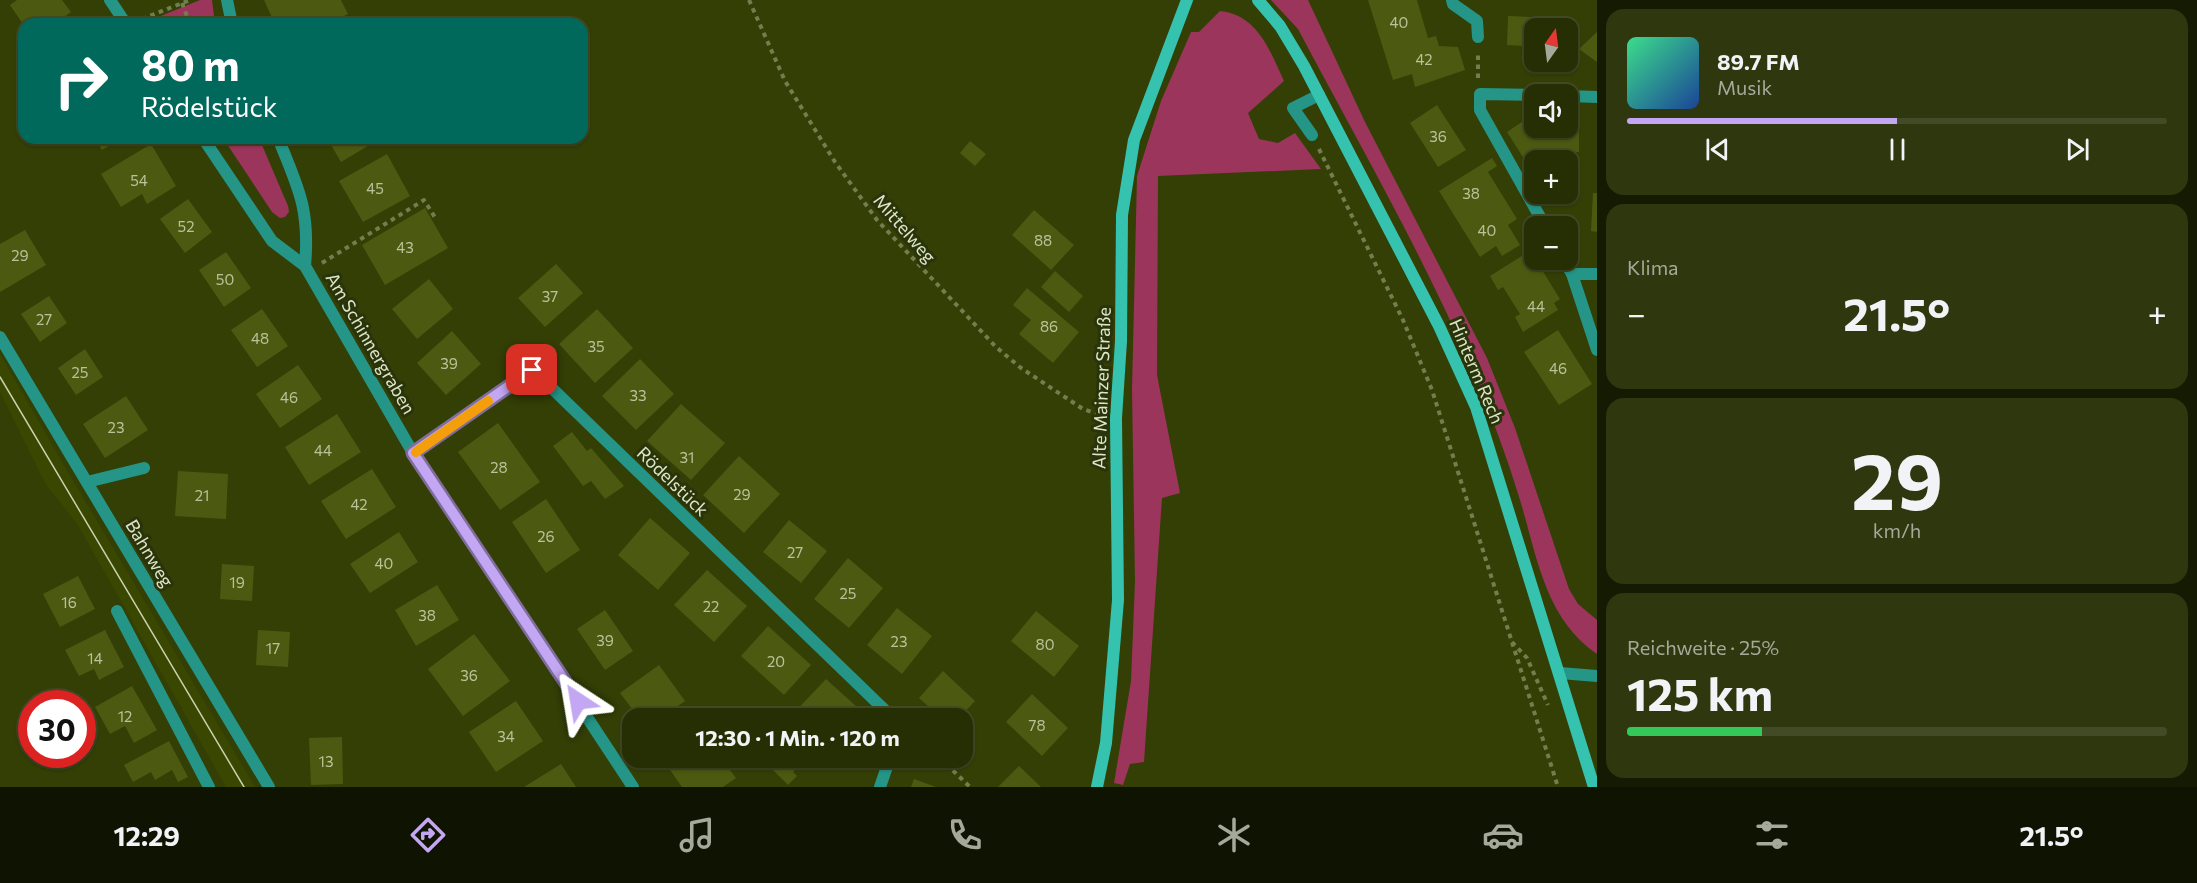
<!DOCTYPE html>
<html lang="de">
<meta charset="utf-8">
<style>
:root{--surface:#262f04;--page:#2e370e;--text:#f1f3f6;--muted:#a4a99a;--line:#424a26;--accent:#c3a7f2}
body{margin:0;font-family:Commissioner,sans-serif;background:var(--page);color:var(--text);height:100vh;display:flex;flex-direction:column;font-size:22px;white-space:nowrap}
*{box-sizing:border-box;margin:0}
p{font-size:20px;color:var(--muted)}
.icon{flex:none;width:33px;height:33px;fill:none;stroke:currentColor;stroke-width:2;stroke-linecap:round;stroke-linejoin:round}
.map{position:relative;flex:1;overflow:hidden}
.drawer{display:flex;flex-direction:column;gap:9px;padding:9px;background:#151a02;width:600px}
.drawer>*{flex:none}
.banner{position:absolute;left:18px;top:18px;width:570px;height:126px;border-radius:18px;box-shadow:0 2px 4px #0004,0 0 0 2px var(--line);background:#00695c;color:#fff;overflow:hidden}
.needle{width:39px;rotate:14deg}
.fabs{position:absolute;left:1524px;top:18px;display:grid;gap:12px}
.fabs a{display:grid;place-items:center;width:54px;height:54px;border-radius:12px;background:var(--surface);box-shadow:0 2px 4px #0004,0 0 0 2px var(--line);font-size:30px}
.speed{position:absolute;left:18px;top:690px;display:flex;gap:12px;font-size:30px;font-weight:700;text-align:center}
.speed>*{display:grid;place-content:center;width:78px;height:78px;border-radius:50%;background:var(--surface);box-shadow:0 2px 4px #0004,0 0 0 2px var(--line);line-height:1}
.speed .limit{border:9px solid #d22;background:#fff;color:#111}
.pin{position:absolute;display:grid;place-items:center;width:51px;height:51px;color:#fff;margin:-26px;border-radius:12px;box-shadow:0 3px 9px #0006}
.me{position:absolute;width:66px;margin:-33px;rotate:327deg;stroke-linejoin:round;filter:drop-shadow(0 0 4px #0008)}
.turn{display:flex;align-items:center;gap:21px;height:126px;padding:0 24px;font-size:27px}
.turn .icon{width:78px;height:78px;stroke-width:2.5}
.turn b{display:block;font-size:42px;line-height:51px}
.big{font-size:45px;font-weight:700;line-height:1.1}
.drawer .widget{flex:1;display:flex;flex-direction:column;justify-content:center;gap:9px;min-width:0;padding:0 21px;border-radius:18px;background:var(--page)}
.drawer .dial{align-items:center;gap:0}
.dial b{font-size:78px;line-height:1}
.song{display:flex;align-items:center;gap:18px}
.cover{width:72px;height:72px;border-radius:9px;background:linear-gradient(135deg,hsl(150 70% 55%),hsl(220 70% 35%))}
.played{height:6px;border-radius:3px;background:linear-gradient(90deg,var(--accent) 50%,var(--line) 50%)}
.keys{display:flex;justify-content:space-around;direction:ltr}
.heat{display:flex;justify-content:space-between;align-items:center;font-size:33px;direction:ltr}
.charge{height:9px;border-radius:4px;background:linear-gradient(90deg,#34c759 25%,var(--line) 0)}
.trip{position:absolute;left:622px;top:708px;width:351px;height:60px;border-radius:18px;background:var(--surface);box-shadow:0 2px 4px #0004,0 0 0 2px var(--line);font-weight:700;line-height:60px;text-align:center}
.tab-bar{display:flex;height:96px;justify-content:space-around;align-items:center;background:#0f1302;color:var(--muted)}
.tab-bar .icon{width:42px;height:42px}
.tab-bar .current{color:var(--accent)}
.tab-bar b{font-size:27px;color:var(--text)}
main{display:flex;flex:1;min-height:0}
.map>svg:first-child{display:block}
</style>
<main>
<div class="map">
<svg width="1597" height="787" viewBox="0 0 1597 787">
<rect width="100%" height="100%" fill="#333f05"/>
<!-- built -->
<path fill="#394701" d="M 0,354 L 59,457 L 255,787 L 226,787 L 78,525 L 45,483 L 0,392 Z"/>
<!-- green -->
<path fill="#9c355b" d="M 200,0 L 212,0 L 215,24 L 146,22 Z
M 1271,0 L 1308,0 L 1365,122 L 1487,358 L 1515,428 L 1569,589 L 1578,604 L 1597,620 L 1597,654 C 1545,619 1537,556 1520,500 C 1470,334 1379,182 1298,29 Z
M 1220,11 C 1258,15 1270,51 1284,81 L 1248,113 L 1259,139 L 1278,143 L 1295,133 L 1321,169 L 1158,176 L 1157,375 L 1180,493 L 1162,498 L 1144,762 L 1130,764 L 1123,785 L 1114,783 L 1131,681 L 1135,581 L 1132,390 L 1137,176 L 1161,101 L 1191,32 L 1199,32 Z
M 223,138 L 259,138 L 288,206 L 289,212 L 285,217 L 280,218 L 272,212 Z"/>
<!-- building -->
<path fill="#4b5a10" d="M 17,0 L 62,0 L 71,12 L 54,24 L 23,24 L 10,5 Z
M 264,0 L 341,0 L 348,14 L 327,24 L 275,24 Z
M 1368,0 L 1417,0 L 1428,38 L 1436,36 L 1439,46 L 1458,47 L 1465,70 L 1415,87 L 1412,74 L 1393,80 Z
M 1508,16 L 1557,18 L 1557,28 L 1534,28 L 1534,62 L 1555,62 L 1555,70 L 1527,68 L 1528,46 L 1507,45 Z
M 1597,32 L 1597,62 L 1579,49 Z
M 1437,105 L 1466,150 L 1438,167 L 1410,123 Z
M 1534,114 L 1534,128 L 1568,128 L 1568,116 L 1579,117 L 1579,152 L 1546,151 L 1526,162 L 1507,132 Z
M 95,138 L 122,138 L 102,150 Z
M 327,138 L 381,138 L 341,162 Z
M 970,141 L 986,154 L 975,166 L 960,153 Z
M 151,144 L 176,186 L 147,204 L 142,194 L 121,207 L 101,174 Z
M 387,154 L 410,196 L 363,222 L 339,181 Z
M 1492,158 L 1497,166 L 1488,172 L 1517,219 L 1508,225 L 1520,245 L 1502,256 L 1496,246 L 1480,257 L 1439,191 Z
M 1593,193 L 1597,193 L 1597,232 L 1591,231 Z
M 188,199 L 212,232 L 185,253 L 160,219 Z
M 425,208 L 448,248 L 385,285 L 362,245 Z
M 1034,210 L 1074,245 L 1051,270 L 1012,235 Z
M 25,230 L 46,265 L 0,292 L 0,244 Z
M 226,252 L 251,288 L 224,307 L 199,270 Z
M 1525,254 L 1529,261 L 1534,257 L 1560,299 L 1554,303 L 1558,310 L 1523,332 L 1515,317 L 1520,314 L 1503,287 L 1498,290 L 1490,276 Z
M 556,264 L 583,293 L 545,327 L 518,298 Z
M 1055,271 L 1083,296 L 1069,312 L 1041,287 Z
M 429,279 L 453,309 L 417,339 L 392,309 Z
M 1027,288 L 1079,332 L 1053,363 L 1019,334 L 1031,320 L 1013,305 Z
M 49,296 L 67,323 L 40,342 L 21,314 Z
M 262,309 L 288,346 L 257,367 L 231,330 Z
M 597,309 L 633,348 L 595,383 L 559,344 Z
M 1558,330 L 1592,384 L 1559,405 L 1524,352 Z
M 452,331 L 481,364 L 446,395 L 417,363 Z
M 85,349 L 103,377 L 76,395 L 58,368 Z
M 640,359 L 674,394 L 636,430 L 602,396 Z
M 298,365 L 322,399 L 280,428 L 256,394 Z
M 126,396 L 148,430 L 105,458 L 83,424 Z
M 681,404 L 725,443 L 691,480 L 647,441 Z
M 337,414 L 361,452 L 309,485 L 285,447 Z
M 498,423 L 540,482 L 500,510 L 458,452 Z
M 572,432 L 587,451 L 591,448 L 624,486 L 605,499 L 591,481 L 583,486 L 553,446 Z
M 739,456 L 780,494 L 744,533 L 703,495 Z
M 372,469 L 396,507 L 346,539 L 321,501 Z
M 178,471 L 228,474 L 226,519 L 175,516 Z
M 546,499 L 580,550 L 546,573 L 512,522 Z
M 650,518 L 690,553 L 658,590 L 618,555 Z
M 789,520 L 827,551 L 801,583 L 763,552 Z
M 399,532 L 418,562 L 370,593 L 350,564 Z
M 848,558 L 883,588 L 849,628 L 814,599 Z
M 222,564 L 254,566 L 252,601 L 220,599 Z
M 707,570 L 747,606 L 714,642 L 674,605 Z
M 78,576 L 95,609 L 60,627 L 43,594 Z
M 437,585 L 459,620 L 416,646 L 395,610 Z
M 897,608 L 932,636 L 902,674 L 867,645 Z
M 605,610 L 633,651 L 605,670 L 577,629 Z
M 1036,611 L 1079,646 L 1054,677 L 1011,641 Z
M 768,626 L 811,665 L 784,695 L 741,656 Z
M 105,630 L 124,667 L 99,680 L 94,669 L 79,676 L 65,650 Z
M 258,630 L 290,632 L 288,667 L 256,665 Z
M 474,634 L 510,681 L 463,716 L 428,669 Z
M 659,665 L 685,701 L 661,718 L 639,718 L 620,693 Z
M 943,671 L 975,701 L 959,718 L 941,718 L 919,698 Z
M 826,679 L 867,716 L 865,718 L 790,717 Z
M 132,686 L 157,730 L 134,743 L 125,726 L 110,734 L 95,707 Z
M 1032,694 L 1068,728 L 1042,756 L 1006,722 Z
M 516,701 L 543,741 L 496,772 L 469,732 Z
M 342,737 L 343,784 L 311,785 L 309,738 Z
M 169,741 L 188,777 L 178,782 L 172,770 L 155,780 L 151,772 L 133,782 L 124,765 Z
M 666,758 L 721,758 L 736,778 L 723,787 L 682,787 L 663,760 Z
M 761,758 L 790,758 L 799,766 L 793,772 L 797,776 L 788,785 Z
M 561,764 L 576,787 L 524,787 Z
M 1019,766 L 1041,787 L 998,787 Z
M 914,779 L 936,787 L 911,787 Z"/>
<g fill="none" stroke-linecap="round" stroke-linejoin="round">
<!-- path -->
<path stroke="#737e4f" stroke-width="4" stroke-dasharray="4.5 4.5" stroke-linecap="butt" d="M 749,0 L 785,81 L 835,162 L 877,220 L 996,347 L 1021,368 L 1083,409 L 1100,415
M 182,3 L 190,24
M 142,19 L 190,0
M 1478,78 L 1478,53
M 1319,149 L 1403,320 L 1432,390 L 1558,787
M 322,263 L 424,200 L 436,219
M 1512,642 L 1527,658 L 1548,705
M 940,758 L 970,787"/>
<!-- lane -->
<path stroke="#249586" stroke-width="12" d="M 1312,135 L 1293,108 L 1319,95
M 87,482 L 144,468
M 117,611 L 209,787"/>
<!-- street -->
<path stroke="#249586" stroke-width="12" d="M 110,0 L 126,24
M 227,0 L 232,24
M 1452,0 L 1453,4 L 1477,21 L 1478,37
M 1534,95 L 1480,94 L 1480,110 L 1545,226
M 1568,96 L 1597,97
M 203,138 L 272,241 L 305,266 L 413,453 L 633,787
M 278,138 C 299,189 310,210 305,266
M 1564,260 L 1572,274 L 1597,274
M 1572,274 L 1597,350
M 0,337 L 269,787
M 413,453 L 533,370 L 893,718
M 1560,673 L 1597,676
M 880,787 L 890,758"/>
<!-- secondary -->
<path stroke="#35c3af" stroke-width="12" d="M 1258,0 L 1280,26 L 1304,66 L 1439,326 L 1476,407 L 1594,787
M 1097,787 L 1106,743 L 1118,600 L 1116,418 L 1121,341 L 1122,215 L 1134,140 L 1187,0"/>
<!-- tram -->
<path stroke="#c8d2b1" stroke-width="1.5" d="M 0,377 L 244,787"/>
</g>
<g fill="none" stroke-linecap="round" stroke-linejoin="round">
<!-- route casing -->
<g stroke="#7f6d9d" stroke-width="15">
<path id="route" d="M 532,370 L 413,453 L 578,701"/>
</g>
<!-- route -->
<use href="#route" stroke="#c3a7f2" stroke-width="10"/>
<!-- slow -->
<path stroke="#f59e0b" stroke-width="10" d="M 416,452 L 488,401"/>
</g>
<g text-anchor="middle" dominant-baseline="central" stroke-width="6" stroke-linejoin="round" paint-order="stroke">
<!-- number labels -->
<g font-size="15" fill="#b8c39b">
<text x="1399" y="22">40</text>
<text x="1424" y="59">42</text>
<text x="1438" y="136">36</text>
<text x="139" y="180">54</text>
<text x="375" y="188">45</text>
<text x="1471" y="193">38</text>
<text x="186" y="226">52</text>
<text x="1487" y="230">40</text>
<text x="1043" y="240">88</text>
<text x="405" y="247">43</text>
<text x="20" y="255">29</text>
<text x="225" y="279">50</text>
<text x="550" y="296">37</text>
<text x="1536" y="306">44</text>
<text x="44" y="319">27</text>
<text x="1049" y="326">86</text>
<text x="260" y="338">48</text>
<text x="596" y="346">35</text>
<text x="449" y="363">39</text>
<text x="1558" y="368">46</text>
<text x="80" y="372">25</text>
<text x="638" y="395">33</text>
<text x="289" y="397">46</text>
<text x="116" y="427">23</text>
<text x="323" y="450">44</text>
<text x="687" y="457">31</text>
<text x="499" y="467">28</text>
<text x="742" y="494">29</text>
<text x="202" y="495">21</text>
<text x="359" y="504">42</text>
<text x="546" y="536">26</text>
<text x="795" y="552">27</text>
<text x="384" y="563">40</text>
<text x="237" y="582">19</text>
<text x="848" y="593">25</text>
<text x="69" y="602">16</text>
<text x="711" y="606">22</text>
<text x="427" y="615">38</text>
<text x="605" y="640">39</text>
<text x="899" y="641">23</text>
<text x="1045" y="644">80</text>
<text x="273" y="648">17</text>
<text x="95" y="658">14</text>
<text x="776" y="661">20</text>
<text x="469" y="675">36</text>
<text x="125" y="716">12</text>
<text x="1037" y="725">78</text>
<text x="506" y="736">34</text>
<text x="326" y="761">13</text>
</g>
<!-- street labels -->
<g font-size="18" fill="#dde6c9" stroke="#2a340a">
<text transform="translate(905 228) rotate(49)">Mittelweg</text>
<text transform="translate(371 343) rotate(60)">Am Schinnergraben</text>
<text transform="translate(1477 371) rotate(67)">Hinterm Rech</text>
<text transform="translate(1101 388) rotate(-88)">Alte Mainzer Straße</text>
<text transform="translate(673 481) rotate(44)">Rödelstück</text>
<text transform="translate(150 553) rotate(59)">Bahnweg</text>
</g>
</g>
</svg>
<div class="fabs">
<a><svg class="needle" viewBox="-14 -14 28 28"><path d="M0-13l5 13h-10z" fill="#e53935"/><path d="M0 13l5-13h-10z" fill="#a4a99a"/></svg></a>
<a><svg class="icon" aria-label="sound" viewBox="0 0 24 24"><path d="M4 9h4l5-4v14l-5-4H4zM17 9q2 3 0 6"/></svg></a>
<a>+</a>
<a>−</a>
</div>
<div class="speed"><div class="limit">30</div></div>
<div class="pin" style="left:532px;top:370px;background:#d93025"><svg class="icon" aria-label="arrive" viewBox="0 0 24 24"><path d="M6 21V4h12l-3 4 3 4H6"/></svg></div>
<svg class="me" style="left:578px;top:701px" viewBox="-20 -20 40 40"><path d="M0-17L14 15 0 8-14 15z" fill="#c3a7f2" stroke="#fff" stroke-width="4"/></svg>
<div class="trip">12:30 · 1 Min. · 120 m</div>
<div class="banner">
<div class="turn"><svg class="icon" aria-label="right" viewBox="0 0 24 24"><path d="M7 20v-9h11M14 6l5 5-5 5"/></svg><div><b>80 m</b>Rödelstück</div></div>
</div>
</div>
<section class="drawer">
<div class="widget">
<div class="song"><i class="cover"></i><div><b>89.7 FM</b><p>Musik</p></div></div>
<div class="played"></div>
<div class="keys"><svg class="icon" aria-label="previous" viewBox="0 0 24 24"><path d="M18 5L8 12l10 7zM5 5v14"/></svg><svg class="icon" aria-label="pause" viewBox="0 0 24 24"><path d="M8 5v14M16 5v14"/></svg><svg class="icon" aria-label="next" viewBox="0 0 24 24"><path d="M6 5l10 7-10 7zM19 5v14"/></svg></div>
</div>
<div class="widget"><p>Klima</p>
<div class="heat"><a>−</a><b class="big">21.5°</b><a>+</a></div>
</div>
<div class="widget dial"><b>29</b><p>km/h</p></div>
<div class="widget"><p>Reichweite · 25%</p><b class="big">125 km</b><div class="charge"></div></div>
</section>
</main>
<nav class="tab-bar">
<b>12:29</b>
<svg class="icon current" aria-label="directions" viewBox="0 0 24 24"><path d="M12 3l9 9-9 9-9-9zM9 14v-3h6M13 9l2 2-2 2"/></svg>
<svg class="icon" aria-label="music" viewBox="0 0 24 24"><path d="M9 18V5l10-2v13"/><circle cx="6" cy="18" r="3"/><circle cx="16" cy="16" r="3"/></svg>
<svg class="icon" aria-label="phone" viewBox="0 0 24 24"><path d="M5 4h4l2 5-3 2q2 4 5 5l2-3 5 2v4C11 20 4 13 5 4z"/></svg>
<svg class="icon" aria-label="climate" viewBox="0 0 24 24"><path d="M12 3v18M4 7l16 10M4 17L20 7"/></svg>
<svg class="icon" aria-label="car" viewBox="0 0 24 24"><path d="M5 17H2v-5l4-1 3-4h7l3 4 3 1v5h-3M9 17h6M6 11h13"/><circle cx="7" cy="17" r="2"/><circle cx="17" cy="17" r="2"/></svg>
<svg class="icon" aria-label="filters" viewBox="0 0 24 24"><path d="M4 7h16M4 17h16"/><circle cx="9" cy="7" r="2"/><circle cx="15" cy="17" r="2"/></svg>
<b>21.5°</b>
</nav>
